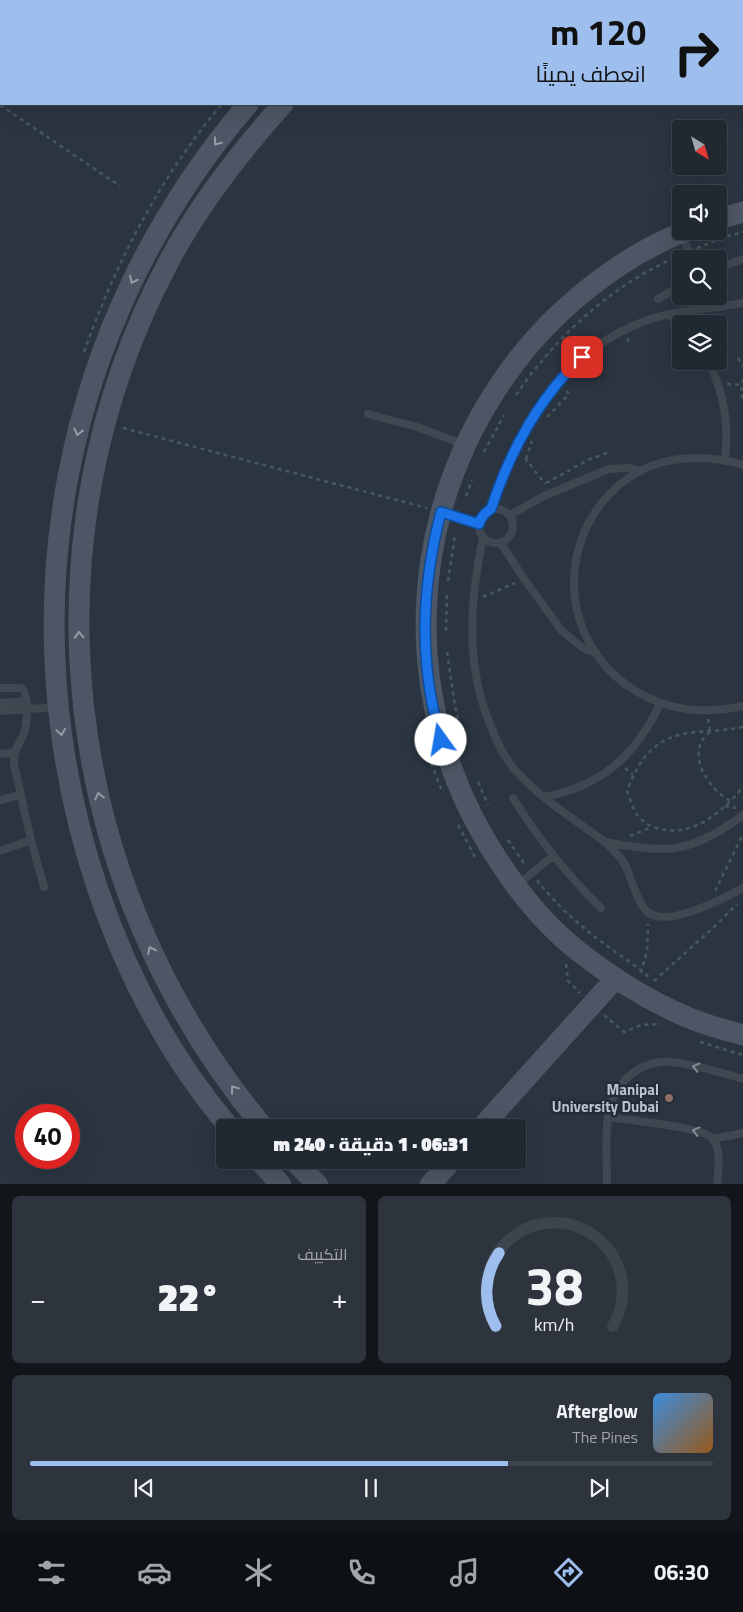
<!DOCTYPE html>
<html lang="ar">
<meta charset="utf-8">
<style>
:root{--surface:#202831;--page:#2d343d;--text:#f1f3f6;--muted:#a2a6ab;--line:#3d444d;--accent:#9ebfee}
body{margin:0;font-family:"Titillium Web",Cairo,sans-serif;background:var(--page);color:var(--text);direction:rtl;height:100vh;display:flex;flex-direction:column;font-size:19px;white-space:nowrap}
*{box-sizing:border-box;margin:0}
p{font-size:16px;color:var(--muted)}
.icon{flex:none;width:28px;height:28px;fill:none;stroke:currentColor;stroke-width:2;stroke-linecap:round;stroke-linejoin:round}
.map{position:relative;height:1184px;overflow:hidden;direction:ltr}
.side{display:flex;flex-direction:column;gap:12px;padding:12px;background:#12161b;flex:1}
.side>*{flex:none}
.hud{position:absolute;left:0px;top:0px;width:744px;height:105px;box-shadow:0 5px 20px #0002,0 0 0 1px var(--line);direction:rtl;background:#9ebfee;color:#111;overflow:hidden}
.needle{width:32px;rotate:143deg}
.buttons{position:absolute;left:672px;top:120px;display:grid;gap:10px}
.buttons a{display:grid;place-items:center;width:55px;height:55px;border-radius:5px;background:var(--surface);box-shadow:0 5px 20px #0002,0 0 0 1px var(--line);font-size:25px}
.speed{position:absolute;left:15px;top:1104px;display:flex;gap:10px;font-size:25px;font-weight:700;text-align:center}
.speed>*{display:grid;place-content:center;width:65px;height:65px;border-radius:50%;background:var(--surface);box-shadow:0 5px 20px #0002,0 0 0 1px var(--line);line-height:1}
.speed .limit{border:8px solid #d22;background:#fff;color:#111}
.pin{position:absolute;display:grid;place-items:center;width:42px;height:42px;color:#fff;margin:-21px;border-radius:10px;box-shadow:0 2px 8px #0006}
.me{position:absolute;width:55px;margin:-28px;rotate:347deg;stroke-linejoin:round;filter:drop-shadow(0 0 4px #0008)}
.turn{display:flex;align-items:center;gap:18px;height:105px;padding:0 15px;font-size:22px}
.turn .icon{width:65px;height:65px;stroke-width:2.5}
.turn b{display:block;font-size:35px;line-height:42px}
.big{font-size:38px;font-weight:800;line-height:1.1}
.side .card{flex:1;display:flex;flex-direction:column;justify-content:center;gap:8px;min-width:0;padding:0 18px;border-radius:8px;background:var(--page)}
.side .dial{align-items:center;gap:0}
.dial svg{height:130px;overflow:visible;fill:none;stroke:var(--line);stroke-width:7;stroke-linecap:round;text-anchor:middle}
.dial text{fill:var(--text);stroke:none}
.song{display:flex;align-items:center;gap:15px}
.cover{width:60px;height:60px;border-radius:8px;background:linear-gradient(135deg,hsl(210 70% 55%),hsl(30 70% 35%))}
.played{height:5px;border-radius:2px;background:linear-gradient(90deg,var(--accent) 70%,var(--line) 70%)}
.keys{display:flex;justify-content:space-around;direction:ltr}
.heat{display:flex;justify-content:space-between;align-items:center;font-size:28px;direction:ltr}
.side .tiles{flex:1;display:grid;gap:12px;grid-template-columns:1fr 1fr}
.card:last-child{grid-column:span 2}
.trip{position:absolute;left:216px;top:1119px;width:310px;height:50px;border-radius:5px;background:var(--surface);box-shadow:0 5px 20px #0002,0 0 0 1px var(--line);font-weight:800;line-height:50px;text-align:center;direction:rtl}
.dock{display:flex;height:80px;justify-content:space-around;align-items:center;background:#0d1014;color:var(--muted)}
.dock .icon{width:35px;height:35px}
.dock .selected{color:var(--accent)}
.dock b{font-size:22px;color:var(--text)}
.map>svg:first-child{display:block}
</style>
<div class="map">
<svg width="743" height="1185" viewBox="0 0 743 1185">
<rect width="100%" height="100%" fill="#2b3541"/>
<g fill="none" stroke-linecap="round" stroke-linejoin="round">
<!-- path -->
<path stroke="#46595a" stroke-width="2.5" stroke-dasharray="4 4" stroke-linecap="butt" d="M 320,1 L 322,0
M 0,105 L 120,186
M 697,248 L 724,237 L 743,232
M 627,338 L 631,345
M 84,352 C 116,262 160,177 222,104
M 738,358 L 743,366
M 743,379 L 741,392 L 743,400
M 727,384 L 742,385
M 516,395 C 556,336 614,283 681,255
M 547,417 L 569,394 L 566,390
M 123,428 L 427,508
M 484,452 L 504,415
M 525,458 L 545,484
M 526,459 L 532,441
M 546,483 L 590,459 L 607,453
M 466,496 L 472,480
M 448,581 L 455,535
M 483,597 L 515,583
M 446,631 L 447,592
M 447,652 L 455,706 L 463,742
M 708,719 L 710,732
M 743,727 C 728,730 712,731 697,732 C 656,736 641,755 627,791 C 631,801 633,812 641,819 C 646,825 653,827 661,829 C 694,837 723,811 743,787
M 710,732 C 706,736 702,739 700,745 C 693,765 713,793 731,801
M 431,763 L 442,791
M 625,768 L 633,775
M 478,782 L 488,805
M 725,806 L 736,808
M 458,825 L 475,857
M 630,836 L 652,827
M 508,840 L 526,866
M 537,880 C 551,898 567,914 584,928 C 605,946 629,960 650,978
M 715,891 L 743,834
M 566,964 L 568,981 L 580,993
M 641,973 L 647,951 L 648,924
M 654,981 L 714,927 L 737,904
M 604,1015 L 624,1032 L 641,1025 L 661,1024
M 700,1042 L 743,1055"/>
<!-- lane -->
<path stroke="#3f4751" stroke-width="8" d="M 76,0 L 78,1
M 175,0 L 177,1
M 252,0 L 253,1
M 336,0 L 336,1
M 283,1 L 285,0
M 682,235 L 692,259
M 719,268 L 743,259
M 658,299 L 681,285
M 668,314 L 681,325
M 708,361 C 725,393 729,426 725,461
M 368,414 L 417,427 L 465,445
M 743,465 C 710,455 670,455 640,471 C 578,504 556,584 590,644 C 600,662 614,677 631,688 C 666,711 703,715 743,706
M479 526a17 17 0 1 1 34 0a17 17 0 1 1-34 0Z
M 491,509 C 516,430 563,351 645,321 C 677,309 710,310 743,303
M 443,512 L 479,524
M 510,515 L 544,496 L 609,469 L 630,468 L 641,471
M 483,537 C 470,600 465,663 490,724 C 496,740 504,758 516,771 C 541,799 574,819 605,842 C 612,849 620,856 625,865 C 632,879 635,896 644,908 C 648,914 656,917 664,917 C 686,917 724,899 743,888
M 501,543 L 524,579 L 562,631 L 583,648 L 596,653
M 0,688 L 21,688 C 30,695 27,721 25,730 C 21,744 13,748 14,764 L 31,840 L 44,887
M 0,703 L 26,701
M 0,711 L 58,707
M 0,754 L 14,752
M 544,797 C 602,786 635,756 660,704
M 513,798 C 538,838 567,875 601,908
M 0,800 L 20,795
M 605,842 C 625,846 646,849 666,849 C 694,848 722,831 743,815
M 0,851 L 31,840
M 517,885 L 553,856
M 608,1117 C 626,1120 705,1127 713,1139 C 722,1151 718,1171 717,1185
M 713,1139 L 743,1133
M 607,1185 C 607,1162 605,1138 608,1115 C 613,1088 632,1065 661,1062 C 680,1060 723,1073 743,1079"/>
<!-- secondary -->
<path stroke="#4d5664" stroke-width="21" d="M 356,1 L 358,0
M 398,1 L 400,0
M 719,219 L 743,212
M 686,231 C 620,256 553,311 512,367 C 403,514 397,707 498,860 C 520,894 546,926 578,951 C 611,977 649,1001 687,1017 C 705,1025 725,1030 743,1035
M 230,1128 C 171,1059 127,975 98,890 C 6,616 60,324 248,104
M 264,1128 C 61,885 19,544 168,263 C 199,204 239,153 283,104
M 481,1128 L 616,978
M 259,1160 L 281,1185
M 293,1160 L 318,1185
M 430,1185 L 452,1160"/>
</g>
<!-- one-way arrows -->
<defs><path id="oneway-chevron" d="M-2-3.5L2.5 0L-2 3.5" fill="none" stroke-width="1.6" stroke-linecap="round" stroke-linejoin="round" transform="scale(1.25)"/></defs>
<g stroke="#959ca7">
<use href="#oneway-chevron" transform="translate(217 142) rotate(127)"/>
<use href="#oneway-chevron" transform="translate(133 280) rotate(116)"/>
<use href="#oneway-chevron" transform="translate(78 432) rotate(104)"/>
<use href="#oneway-chevron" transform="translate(79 635) rotate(-92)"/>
<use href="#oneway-chevron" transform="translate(61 732) rotate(82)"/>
<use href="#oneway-chevron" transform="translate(99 796) rotate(-102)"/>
<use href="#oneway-chevron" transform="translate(151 950) rotate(-115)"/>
<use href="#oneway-chevron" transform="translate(234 1089) rotate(-127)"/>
</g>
<g stroke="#848b94">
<use href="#oneway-chevron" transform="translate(696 1067) rotate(-167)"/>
<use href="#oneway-chevron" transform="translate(696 1131) rotate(-165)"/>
</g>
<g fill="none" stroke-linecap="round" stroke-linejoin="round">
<!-- route casing -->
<g stroke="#114b97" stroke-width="12">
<path id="route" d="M 441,740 C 438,728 435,715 432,703 C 420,640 425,573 441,512 L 479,524 C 481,517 484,513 491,509 C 510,451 538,399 582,357"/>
</g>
<!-- route -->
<use href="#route" stroke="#1a73e8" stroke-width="9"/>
</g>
<!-- markers -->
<circle fill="#8d6e63" stroke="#232c37" stroke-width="2" cx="669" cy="1098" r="5"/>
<g text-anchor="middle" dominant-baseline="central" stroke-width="5" stroke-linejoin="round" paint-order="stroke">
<!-- poi labels -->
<g font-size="15" font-weight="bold" fill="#bcc2cb" stroke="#232c37" text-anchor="end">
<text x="659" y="1089">Manipal<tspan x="659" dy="17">University Dubai</tspan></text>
</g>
</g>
</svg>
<div class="buttons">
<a><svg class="needle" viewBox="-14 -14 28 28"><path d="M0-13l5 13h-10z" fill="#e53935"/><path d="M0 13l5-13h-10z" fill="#a2a6ab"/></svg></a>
<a><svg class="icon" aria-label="sound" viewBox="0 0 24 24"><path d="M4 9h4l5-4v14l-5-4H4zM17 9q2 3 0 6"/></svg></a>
<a><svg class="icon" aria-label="search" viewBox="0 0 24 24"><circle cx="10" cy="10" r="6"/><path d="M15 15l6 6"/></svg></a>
<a><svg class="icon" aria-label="layers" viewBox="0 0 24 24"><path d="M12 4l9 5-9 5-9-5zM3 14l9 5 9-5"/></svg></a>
</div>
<div class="speed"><div class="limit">40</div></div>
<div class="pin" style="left:582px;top:357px;background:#d93025"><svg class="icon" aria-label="arrive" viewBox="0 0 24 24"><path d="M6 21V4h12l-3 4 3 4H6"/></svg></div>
<svg class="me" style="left:441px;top:740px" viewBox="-20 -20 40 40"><circle r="19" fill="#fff"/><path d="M0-13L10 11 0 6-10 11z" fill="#1a73e8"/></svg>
<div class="trip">06:31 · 1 دقيقة · 240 m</div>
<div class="hud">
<div class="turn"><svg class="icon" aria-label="right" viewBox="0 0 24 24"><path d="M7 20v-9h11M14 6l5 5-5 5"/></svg><div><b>120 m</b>انعطف يمينًا</div></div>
</div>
</div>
<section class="side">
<div class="tiles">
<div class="card dial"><svg viewBox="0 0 100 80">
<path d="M14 69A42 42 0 1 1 86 69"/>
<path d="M14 69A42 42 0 0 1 16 24" stroke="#9ebfee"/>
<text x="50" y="56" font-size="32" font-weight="700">38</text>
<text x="50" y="72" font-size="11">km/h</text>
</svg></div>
<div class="card"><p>التكييف</p>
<div class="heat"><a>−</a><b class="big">22°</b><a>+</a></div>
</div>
<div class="card">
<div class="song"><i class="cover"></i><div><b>Afterglow</b><p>The Pines</p></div></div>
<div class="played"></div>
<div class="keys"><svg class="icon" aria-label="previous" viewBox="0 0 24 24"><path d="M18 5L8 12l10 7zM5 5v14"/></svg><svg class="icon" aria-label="pause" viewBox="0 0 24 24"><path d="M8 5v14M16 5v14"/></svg><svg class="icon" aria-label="next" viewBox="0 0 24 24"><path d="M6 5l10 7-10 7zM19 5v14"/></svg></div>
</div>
</div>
</section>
<nav class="dock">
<b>06:30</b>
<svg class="icon selected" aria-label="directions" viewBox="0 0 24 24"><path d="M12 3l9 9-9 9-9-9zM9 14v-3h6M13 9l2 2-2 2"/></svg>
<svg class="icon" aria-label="music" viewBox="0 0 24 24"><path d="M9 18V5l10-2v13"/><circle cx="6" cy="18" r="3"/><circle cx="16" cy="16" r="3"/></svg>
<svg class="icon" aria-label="phone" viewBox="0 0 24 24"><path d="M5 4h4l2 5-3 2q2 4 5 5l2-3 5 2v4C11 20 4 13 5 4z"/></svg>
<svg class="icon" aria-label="climate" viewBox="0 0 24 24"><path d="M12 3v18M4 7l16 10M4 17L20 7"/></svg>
<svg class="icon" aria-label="car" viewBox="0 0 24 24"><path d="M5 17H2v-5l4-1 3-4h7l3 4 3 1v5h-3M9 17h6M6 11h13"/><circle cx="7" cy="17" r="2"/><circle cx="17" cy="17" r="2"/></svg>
<svg class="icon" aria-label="filters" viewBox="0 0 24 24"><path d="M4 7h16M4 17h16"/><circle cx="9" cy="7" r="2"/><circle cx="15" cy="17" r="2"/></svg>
</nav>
